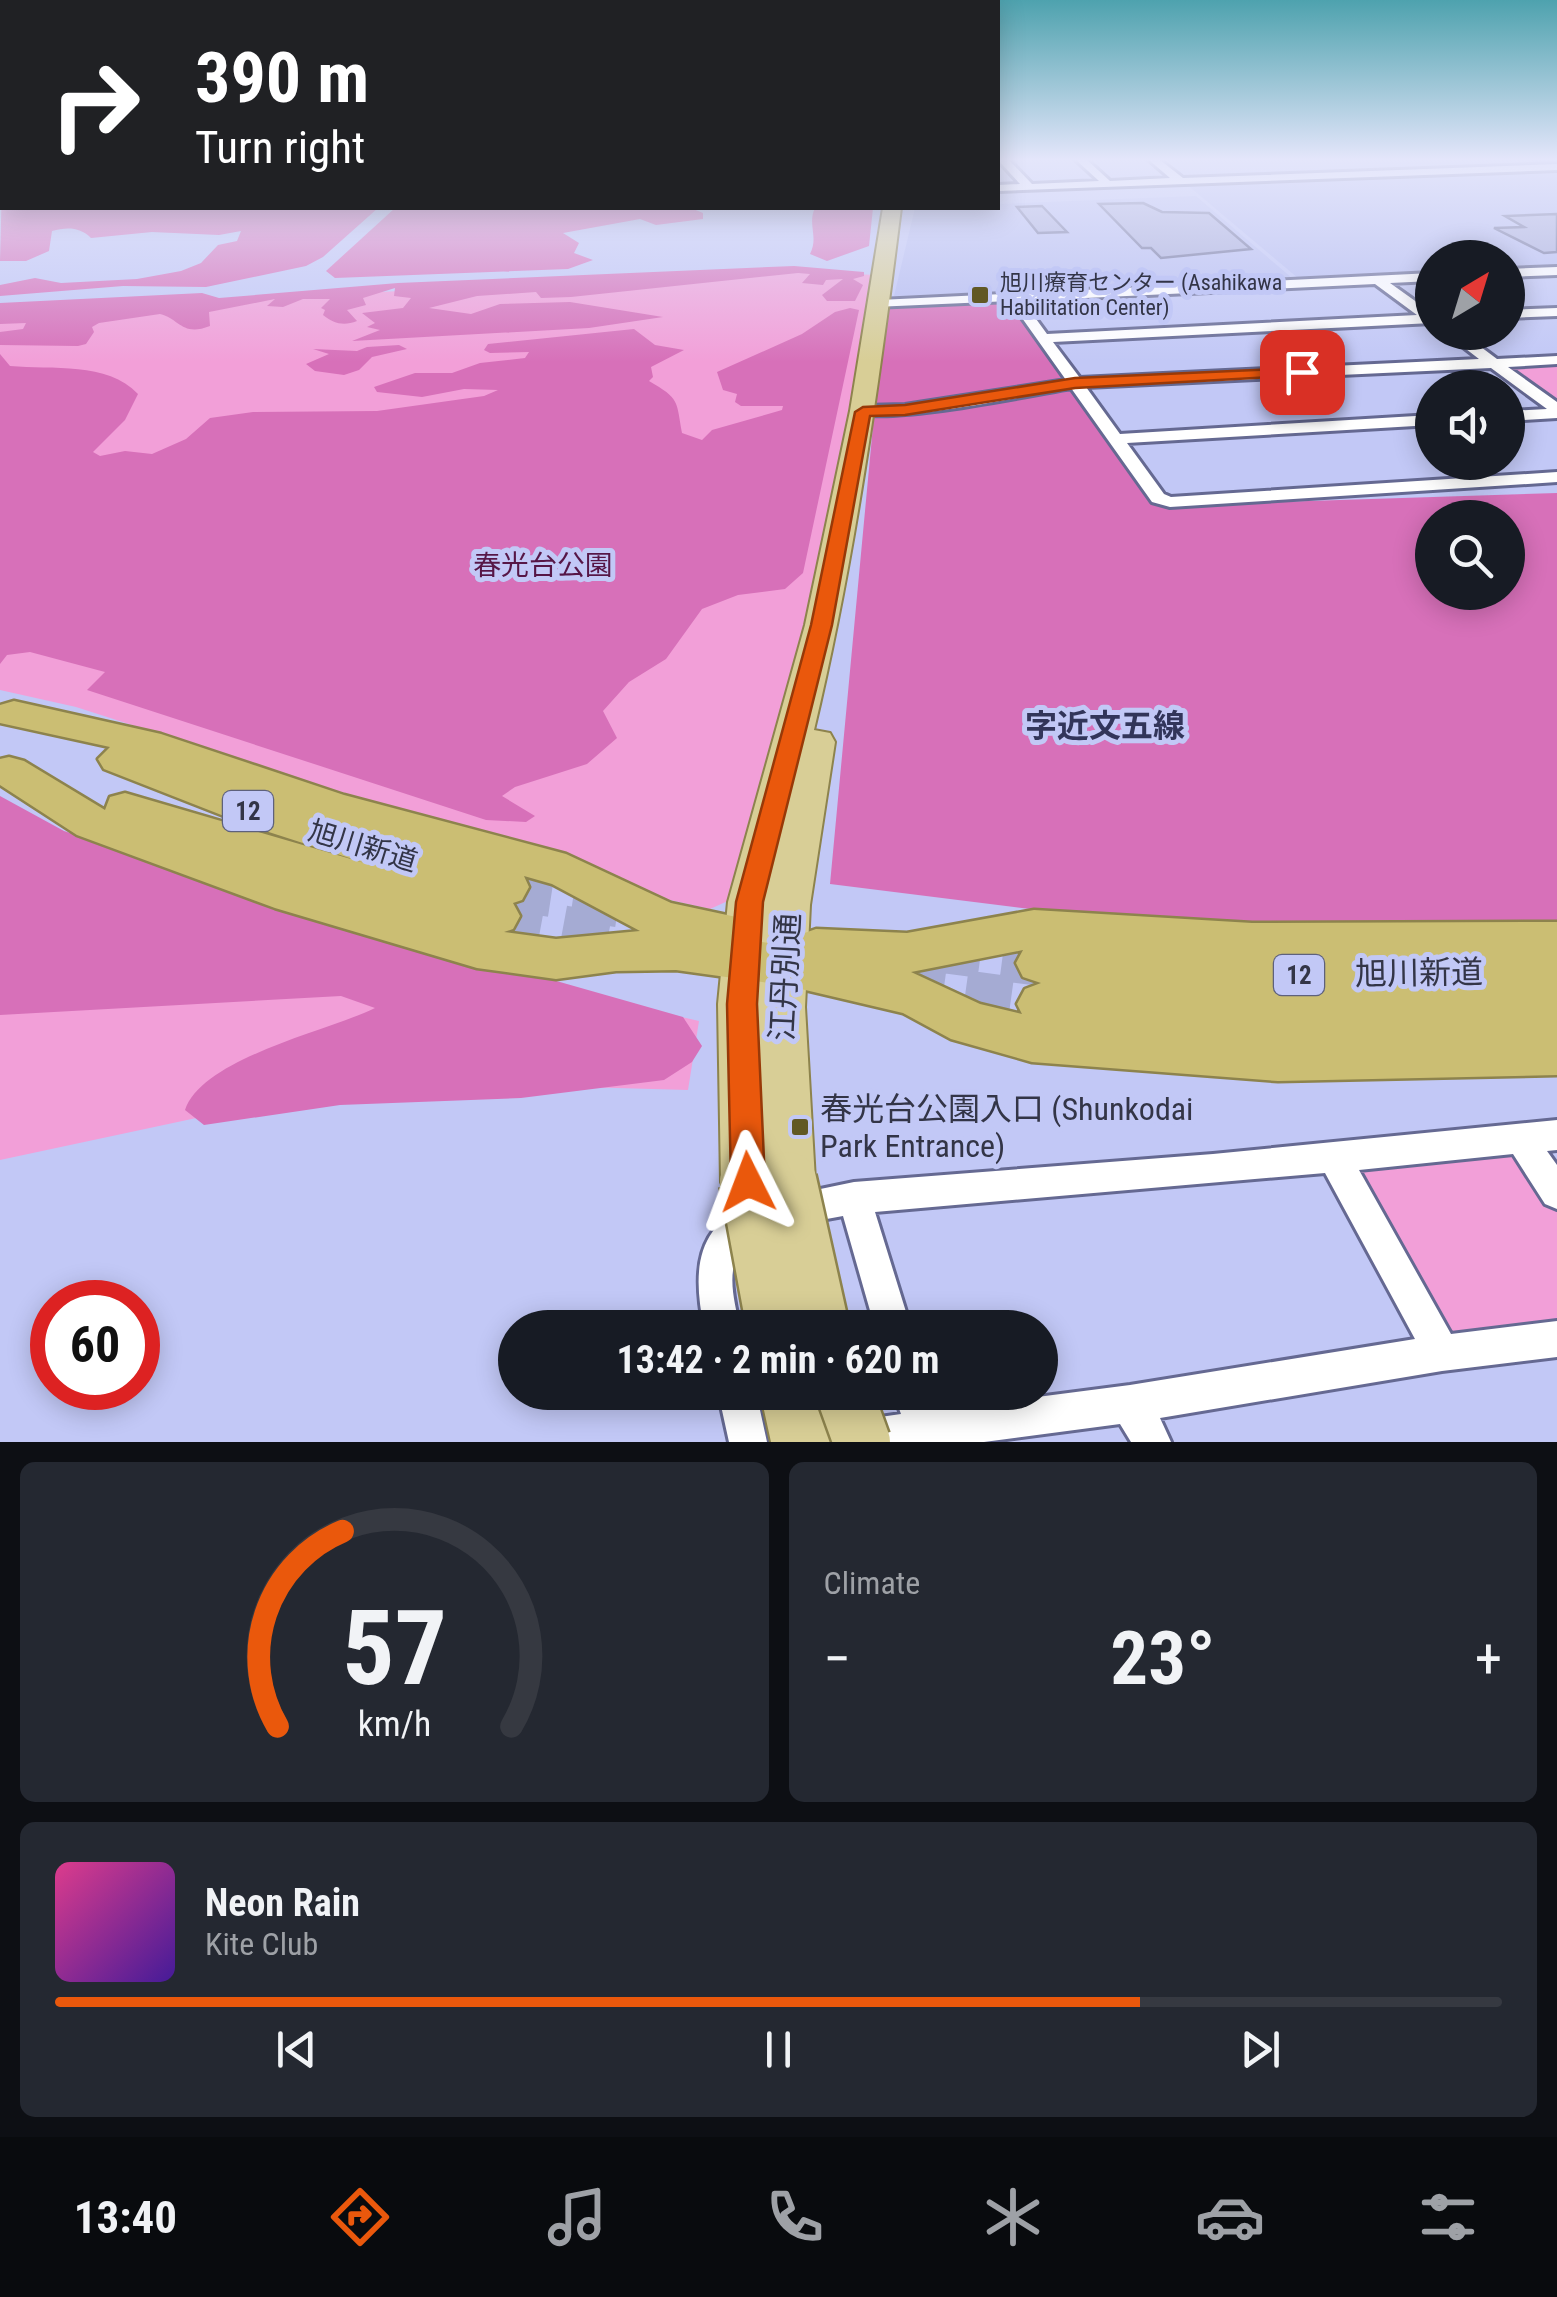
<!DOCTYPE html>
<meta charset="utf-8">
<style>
:root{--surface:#171b24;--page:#242831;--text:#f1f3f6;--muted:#9ea1a6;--line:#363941;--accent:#ea580c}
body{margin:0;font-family:"Roboto Condensed","Noto Sans JP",sans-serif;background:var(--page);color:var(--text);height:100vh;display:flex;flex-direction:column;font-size:38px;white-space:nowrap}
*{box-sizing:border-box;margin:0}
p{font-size:32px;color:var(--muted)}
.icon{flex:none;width:55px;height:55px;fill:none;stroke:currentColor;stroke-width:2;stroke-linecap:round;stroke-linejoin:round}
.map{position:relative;height:1442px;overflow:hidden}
.drawer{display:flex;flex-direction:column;gap:20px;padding:20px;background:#0d0f14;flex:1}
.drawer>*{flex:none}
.hud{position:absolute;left:0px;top:0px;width:1000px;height:210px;box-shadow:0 5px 25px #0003;background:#202124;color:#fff;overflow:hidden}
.needle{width:65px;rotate:38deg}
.fabs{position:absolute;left:1415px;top:240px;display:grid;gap:20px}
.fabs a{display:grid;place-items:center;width:110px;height:110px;border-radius:50%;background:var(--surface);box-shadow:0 5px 25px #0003;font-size:50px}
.speed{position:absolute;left:30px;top:1280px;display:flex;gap:20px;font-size:50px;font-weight:700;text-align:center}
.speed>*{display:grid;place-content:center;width:130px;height:130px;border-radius:50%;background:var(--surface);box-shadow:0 5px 25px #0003;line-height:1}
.speed .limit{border:15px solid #d22;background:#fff;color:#111}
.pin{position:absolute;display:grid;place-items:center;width:85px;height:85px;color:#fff;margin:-42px;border-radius:20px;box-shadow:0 5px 15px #0006}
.me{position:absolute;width:110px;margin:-55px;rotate:357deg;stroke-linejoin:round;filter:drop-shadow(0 0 8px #0008)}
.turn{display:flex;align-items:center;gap:35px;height:210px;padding:0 30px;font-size:45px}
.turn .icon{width:130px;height:130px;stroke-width:2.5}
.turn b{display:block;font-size:70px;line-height:85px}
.big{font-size:75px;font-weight:700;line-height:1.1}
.drawer .tile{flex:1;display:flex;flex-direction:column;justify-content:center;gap:15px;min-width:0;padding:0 35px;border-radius:15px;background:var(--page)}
.drawer .dial{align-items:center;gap:0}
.dial svg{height:260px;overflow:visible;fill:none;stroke:var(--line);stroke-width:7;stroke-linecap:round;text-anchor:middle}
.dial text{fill:var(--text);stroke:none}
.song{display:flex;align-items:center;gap:30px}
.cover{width:120px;height:120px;border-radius:15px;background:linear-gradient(135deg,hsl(330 70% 55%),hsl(260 70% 35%))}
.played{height:10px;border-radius:5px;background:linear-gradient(90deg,var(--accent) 75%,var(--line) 75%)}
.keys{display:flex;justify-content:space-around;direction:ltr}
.heat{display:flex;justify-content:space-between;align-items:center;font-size:55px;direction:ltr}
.drawer .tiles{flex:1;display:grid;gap:20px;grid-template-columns:1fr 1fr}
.tile:last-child{grid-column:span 2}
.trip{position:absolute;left:498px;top:1310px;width:560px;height:100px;border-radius:50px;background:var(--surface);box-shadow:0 5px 25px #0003;font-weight:700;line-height:100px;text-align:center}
.menu{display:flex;height:160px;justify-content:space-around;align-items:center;background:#090b0e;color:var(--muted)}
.menu .icon{width:70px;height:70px}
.menu .selected{color:var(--accent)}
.menu b{font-size:45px;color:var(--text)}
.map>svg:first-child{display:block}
</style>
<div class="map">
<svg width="1557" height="1442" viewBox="0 0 1557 1442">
<rect width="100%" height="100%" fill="#c2c8f6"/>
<!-- built -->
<path fill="#b6bdf1" d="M 1557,170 L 1557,267 L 1508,269 L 1508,258 L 1432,258 L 1432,273 L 1299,279 L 1185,183 Z
M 1196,196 L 1292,278 L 894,296 L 915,208 L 998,208 L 998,204 Z"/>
<!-- green -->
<path fill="#f29fd8" d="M 800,272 L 878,275 L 816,623 L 730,900 L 710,909 L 635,892 L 575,858 L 446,826 L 76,707 L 0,690 L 0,310 Z
M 1557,360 L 1557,409 L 1492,363 Z
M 0,823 L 455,965 L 699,1021 L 688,1090 L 370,1081 L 0,1160 Z
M 1520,1138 L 1557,1193 L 1557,1339 L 1442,1353 L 1334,1157 Z"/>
<!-- forest -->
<path fill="#d770b9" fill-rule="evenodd" d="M 2,181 L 2,208 L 378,208 L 323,257 L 306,266 L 206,287 L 123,286 L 0,296 L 0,285 L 35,278 L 61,283 L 137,279 L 181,271 L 201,263 L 218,245 L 237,241 L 241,231 L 219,235 L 152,232 L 91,238 C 80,227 67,227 52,231 L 49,251 L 26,261 L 0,261 Z
M 395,208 L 691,208 L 703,213 L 703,219 L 656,225 L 640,219 L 563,233 L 579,243 L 574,253 L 593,260 L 568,269 L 335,278 L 326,271 Z
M 815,208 L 873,208 L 869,246 L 827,261 L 810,254 C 819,237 807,224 815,208 Z
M 794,266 L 864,272 L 864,276 L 853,279 L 863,285 L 855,301 L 827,301 L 822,295 L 843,279 L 826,280 L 823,285 L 802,283 L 810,274 L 798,273 L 571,297 L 541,298 L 536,292 L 477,296 L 429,308 L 471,314 L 500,304 L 570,302 L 663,317 L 589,328 L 352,341 L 380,330 L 367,327 L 375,323 L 362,313 L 403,308 L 411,298 L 394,296 L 395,288 L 363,298 L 366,305 L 347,310 L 357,321 C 344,326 334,324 323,315 L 325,310 L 321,308 L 330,299 L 303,299 L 283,307 L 267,306 L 275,299 L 209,312 L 210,326 C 182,337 180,319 160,314 L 99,323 L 92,327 L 94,332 L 86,344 L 78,346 L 0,345 L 0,332 L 23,329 L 26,323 L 0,324 L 0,303 L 202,293 L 219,298 L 398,283 Z
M 1010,293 L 1157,506 L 1557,493 L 1557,925 L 1315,926 L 1062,913 L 830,884 L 885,298 ZM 1432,518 L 1508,518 L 1508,592 L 1432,592 Z
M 850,308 L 859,310 L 803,573 L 785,589 L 738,595 L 702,609 L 666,659 L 629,682 L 603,711 L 617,738 L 587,764 L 515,787 L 502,796 L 535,816 L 526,822 L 486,820 L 87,690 L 105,672 L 30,652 L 7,655 L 0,664 L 0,354 L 10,366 C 52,370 107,361 138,394 L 125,420 L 93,452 L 100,456 L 125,451 L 152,454 L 186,439 L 210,418 L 253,412 L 377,411 L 484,396 L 498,390 L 464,389 L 422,397 L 377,392 L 374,387 L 415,373 L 452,373 L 480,363 L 525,358 L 529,352 L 490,353 L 484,350 L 488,344 L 634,329 L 655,345 L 684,350 L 651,367 L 653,377 L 649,381 C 680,399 676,400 682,433 L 702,440 L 712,430 L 782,410 L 783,406 L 741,406 L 735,402 L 737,394 L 723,390 L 717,372 L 802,334 L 835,312 Z
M 399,345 L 407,349 L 372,357 L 359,370 L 344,375 L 315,371 L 306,364 L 329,354 L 313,349 L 357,351 L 367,347 Z
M 0,796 L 64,831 L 349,922 L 683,1017 L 702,1046 L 692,1062 L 664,1080 L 521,1098 L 340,1105 L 204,1125 L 185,1110 C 202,1058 328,1031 375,1008 L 341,996 L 0,1015 Z"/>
<!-- building -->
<path fill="#a7acd9" stroke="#696d96" stroke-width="2.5" d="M 1143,203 L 1162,212 L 1209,213 L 1251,249 L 1161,258 L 1151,248 L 1142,248 L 1099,204 Z
M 1042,206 L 1067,232 L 1038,233 L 1017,207 Z
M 1557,214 L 1557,252 L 1544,253 L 1494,228 L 1524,227 L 1505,216 Z"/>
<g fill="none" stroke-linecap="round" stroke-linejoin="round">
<!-- trunk-tunnel -->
<path stroke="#a5abd3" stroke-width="46" stroke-dasharray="46 22" stroke-linecap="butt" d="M 506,887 L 630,906
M 496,916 L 653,945
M 935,949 L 1041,963
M 898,984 L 1043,1004"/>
<!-- minor casing -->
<g stroke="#656992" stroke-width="6">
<path id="minor" d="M 998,160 L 1009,160 L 1032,184 L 1099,181 L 1076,160 L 1087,160 L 1110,181 L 1170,178 L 1149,160 L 1160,160 L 1183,178 L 1557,164 L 1557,170 L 998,191 L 998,185 L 1020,184 Z
M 1557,267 L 1557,275 L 1508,277 L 1508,269 Z
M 1432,273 L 1432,281 L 1390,283 L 1432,313 L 1432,323 L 1053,342 L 1080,378 L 1479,359 L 1444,332 L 1461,332 L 1497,359 L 1557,356 L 1557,364 L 1508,367 L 1557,402 L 1557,418 L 1508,421 L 1508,411 L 1547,409 L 1491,368 L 1086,387 L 1120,434 L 1432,415 L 1432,425 L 1127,443 L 1164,494 L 1171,497 L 1557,472 L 1557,482 L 1170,507 L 1152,502 L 1071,388 C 1035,394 878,427 855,411 L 863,406 L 905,405 L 1066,380 L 1010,301 L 874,307 L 874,301 L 879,300 ZM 1375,284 L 1417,315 L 1047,334 L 1023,301 Z
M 1557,308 L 1557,316 L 1508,318 L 1508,310 Z
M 1557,1120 L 1557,1150 L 1547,1151 L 1557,1165 L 1557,1209 L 1545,1204 L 1513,1154 L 1359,1170 L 1451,1334 L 1557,1321 L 1557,1357 L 1442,1371 L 1160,1418 L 1171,1442 L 1131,1442 L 1120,1424 L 984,1442 L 841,1442 L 845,1425 L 859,1420 L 901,1414 L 893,1392 L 931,1392 L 937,1410 L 1130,1385 L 1415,1339 L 1325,1173 L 875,1212 L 911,1328 L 875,1328 L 843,1216 L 794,1225 L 782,1221 L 777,1209 L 782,1197 L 854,1182 L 1213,1154 Z
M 753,1202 L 765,1207 L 770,1219 C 765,1231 758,1234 748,1242 C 723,1264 734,1299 740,1328 L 704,1328 C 693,1273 694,1226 753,1202 Z
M 718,1392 L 756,1392 L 767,1442 L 729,1442 Z"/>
</g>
<!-- primary casing -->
<g stroke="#8d834d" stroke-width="4">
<path id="primary" d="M 883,208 L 901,208 C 879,384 855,558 814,730 L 830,733 L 835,742 L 810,905 L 805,1007 L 815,1180 L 807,1198 L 788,1206 L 768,1198 L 748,1208 L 729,1201 L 721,1182 L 718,1004 L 728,902 L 805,625 L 850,411 Z
M 760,1392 L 822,1392 L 835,1442 L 771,1442 Z"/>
</g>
<!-- trunk casing -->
<g stroke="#8d834d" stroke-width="5">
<path id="trunk" d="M 14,701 L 161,734 L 344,795 L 566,854 L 671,903 L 741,918 L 748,932 L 744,939 L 793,947 L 799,935 L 816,929 L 907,933 L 1034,910 L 1252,923 L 1557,922 L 1557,1075 L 1278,1081 L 1032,1062 L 951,1039 L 903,1013 L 784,985 L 676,970 L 616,971 L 556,979 L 477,968 L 275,908 L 77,835 L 0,785 L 0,759 L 9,757 L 24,761 L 105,810 L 110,797 L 125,793 L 368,864 L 247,825 L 104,769 L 98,759 L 110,747 L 0,723 L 0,705 ZM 524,876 L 552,884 L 640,931 L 556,939 L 504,932 L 513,929 L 520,916 L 513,903 L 522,900 L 529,887 ZM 1023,950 L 1016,963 L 1023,977 L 1041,983 L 1025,989 L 1017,1004 L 1022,1014 L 980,1004 L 911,972 Z"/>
</g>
<!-- minor -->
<use href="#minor" fill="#fff" fill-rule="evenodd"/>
<!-- primary -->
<use href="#primary" fill="#d8ce96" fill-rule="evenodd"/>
<!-- trunk -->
<use href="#trunk" fill="#cbbe73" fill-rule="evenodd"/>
<!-- primary-bridge casing -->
<g stroke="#8d834d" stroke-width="61" stroke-linecap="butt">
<path id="primary-bridge" d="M 788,1180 L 821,1328
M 748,1182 L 775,1328
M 844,1392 L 862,1442"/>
</g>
<!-- primary-bridge -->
<use href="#primary-bridge" stroke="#d8ce96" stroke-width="56"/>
</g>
<!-- sky -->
<linearGradient id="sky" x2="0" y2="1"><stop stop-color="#4ea2ae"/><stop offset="0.44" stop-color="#e4e6fb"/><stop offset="1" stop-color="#e4e6fb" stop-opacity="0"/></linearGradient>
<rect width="1557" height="362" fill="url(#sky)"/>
<!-- route -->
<path fill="#ea580c" stroke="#983908" stroke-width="2.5" d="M 1302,368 L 1310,372 L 1308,375 L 1075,388 L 905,415 L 870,416 L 832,625 L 763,902 L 757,1004 L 765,1182 L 760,1193 L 748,1198 L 736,1193 L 731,1182 L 727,1004 L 736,902 L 811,625 L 855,412 L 863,407 L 905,405 L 1075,378 Z"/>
<!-- markers -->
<g fill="#615824" stroke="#c2c8f6" stroke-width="4">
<rect x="970" y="285" width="20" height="20" rx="5"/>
<rect x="790" y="1117" width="20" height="20" rx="5"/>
</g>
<g text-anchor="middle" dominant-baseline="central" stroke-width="10" stroke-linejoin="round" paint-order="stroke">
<!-- far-poi labels -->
<g font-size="22" fill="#333547" stroke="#c2c8f6" text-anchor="start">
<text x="1000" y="282">旭川療育センター (Asahikawa<tspan x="1000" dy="25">Habilitation Center)</tspan></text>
</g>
<!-- shield labels -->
<g fill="#c2c8f6" stroke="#5e617c" stroke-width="2.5">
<rect x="223" y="791" width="50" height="40" rx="8"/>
<rect x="1274" y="955" width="50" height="40" rx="8"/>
</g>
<g font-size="25" font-weight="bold" fill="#333547">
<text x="248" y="811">12</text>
<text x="1299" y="975">12</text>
</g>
<!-- park labels -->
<g font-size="28" fill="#561646" stroke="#c2c8f6">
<text x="543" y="565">春光台公園</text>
</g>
<!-- street labels -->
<g font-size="28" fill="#333547" stroke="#c2c8f6">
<text transform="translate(363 846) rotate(17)">旭川新道</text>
</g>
<!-- quarter labels -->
<g font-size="32" font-weight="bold" fill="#32355a" stroke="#c2c8f6">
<text x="1105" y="726">字近文五線</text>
</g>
<!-- near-street labels -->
<g font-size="32" fill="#333547" stroke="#c2c8f6">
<text transform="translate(1419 973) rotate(-1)">旭川新道</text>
<text transform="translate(785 977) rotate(-87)">江丹別通</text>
</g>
<!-- near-poi labels -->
<g font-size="32" fill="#333547" stroke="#c2c8f6" text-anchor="start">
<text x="820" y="1109">春光台公園入口 (Shunkodai<tspan x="820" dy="37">Park Entrance)</tspan></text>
</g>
</g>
</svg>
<div class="fabs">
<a><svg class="needle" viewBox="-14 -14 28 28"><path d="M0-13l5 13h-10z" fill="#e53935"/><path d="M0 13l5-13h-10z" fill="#9ea1a6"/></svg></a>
<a><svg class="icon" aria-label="sound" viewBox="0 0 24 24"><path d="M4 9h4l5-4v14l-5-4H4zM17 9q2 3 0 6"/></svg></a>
<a><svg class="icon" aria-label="search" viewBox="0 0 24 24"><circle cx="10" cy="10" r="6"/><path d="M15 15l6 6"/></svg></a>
</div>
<div class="speed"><div class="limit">60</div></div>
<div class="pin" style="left:1302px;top:372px;background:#d93025"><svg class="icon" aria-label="arrive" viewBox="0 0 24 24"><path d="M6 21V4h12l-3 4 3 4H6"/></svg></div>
<svg class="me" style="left:748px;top:1182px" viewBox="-20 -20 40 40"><path d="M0-17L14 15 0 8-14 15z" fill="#ea580c" stroke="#fff" stroke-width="4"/></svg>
<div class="trip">13:42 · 2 min · 620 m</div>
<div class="hud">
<div class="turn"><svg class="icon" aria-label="right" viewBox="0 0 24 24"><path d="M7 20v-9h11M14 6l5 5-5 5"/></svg><div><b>390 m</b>Turn right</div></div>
</div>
</div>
<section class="drawer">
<div class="tiles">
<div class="tile dial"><svg viewBox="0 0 100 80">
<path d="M14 69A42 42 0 1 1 86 69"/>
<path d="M14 69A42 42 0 0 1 34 9" stroke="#ea580c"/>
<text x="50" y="56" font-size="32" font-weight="700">57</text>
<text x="50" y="72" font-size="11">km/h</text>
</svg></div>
<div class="tile"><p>Climate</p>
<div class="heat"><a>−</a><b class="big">23°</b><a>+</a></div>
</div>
<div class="tile">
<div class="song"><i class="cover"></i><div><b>Neon Rain</b><p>Kite Club</p></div></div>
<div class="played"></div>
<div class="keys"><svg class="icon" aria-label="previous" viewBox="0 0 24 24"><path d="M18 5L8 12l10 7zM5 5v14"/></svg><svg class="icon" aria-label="pause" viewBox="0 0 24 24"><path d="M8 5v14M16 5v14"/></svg><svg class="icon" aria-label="next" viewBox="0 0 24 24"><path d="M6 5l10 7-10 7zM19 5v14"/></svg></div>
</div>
</div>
</section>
<nav class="menu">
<b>13:40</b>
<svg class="icon selected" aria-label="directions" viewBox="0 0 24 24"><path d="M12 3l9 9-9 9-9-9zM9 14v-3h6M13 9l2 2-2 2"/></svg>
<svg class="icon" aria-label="music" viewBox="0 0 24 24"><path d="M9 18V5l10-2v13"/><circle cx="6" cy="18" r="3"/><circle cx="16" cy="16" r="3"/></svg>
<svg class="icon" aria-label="phone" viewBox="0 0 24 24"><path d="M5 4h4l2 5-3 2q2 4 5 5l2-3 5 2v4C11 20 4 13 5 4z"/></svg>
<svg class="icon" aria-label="climate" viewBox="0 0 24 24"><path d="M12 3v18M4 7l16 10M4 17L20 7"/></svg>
<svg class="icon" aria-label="car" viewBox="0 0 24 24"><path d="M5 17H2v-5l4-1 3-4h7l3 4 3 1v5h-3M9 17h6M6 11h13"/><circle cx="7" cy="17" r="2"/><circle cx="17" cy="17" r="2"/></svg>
<svg class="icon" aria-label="filters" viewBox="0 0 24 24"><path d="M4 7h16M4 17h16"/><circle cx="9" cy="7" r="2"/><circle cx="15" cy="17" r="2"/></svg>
</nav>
